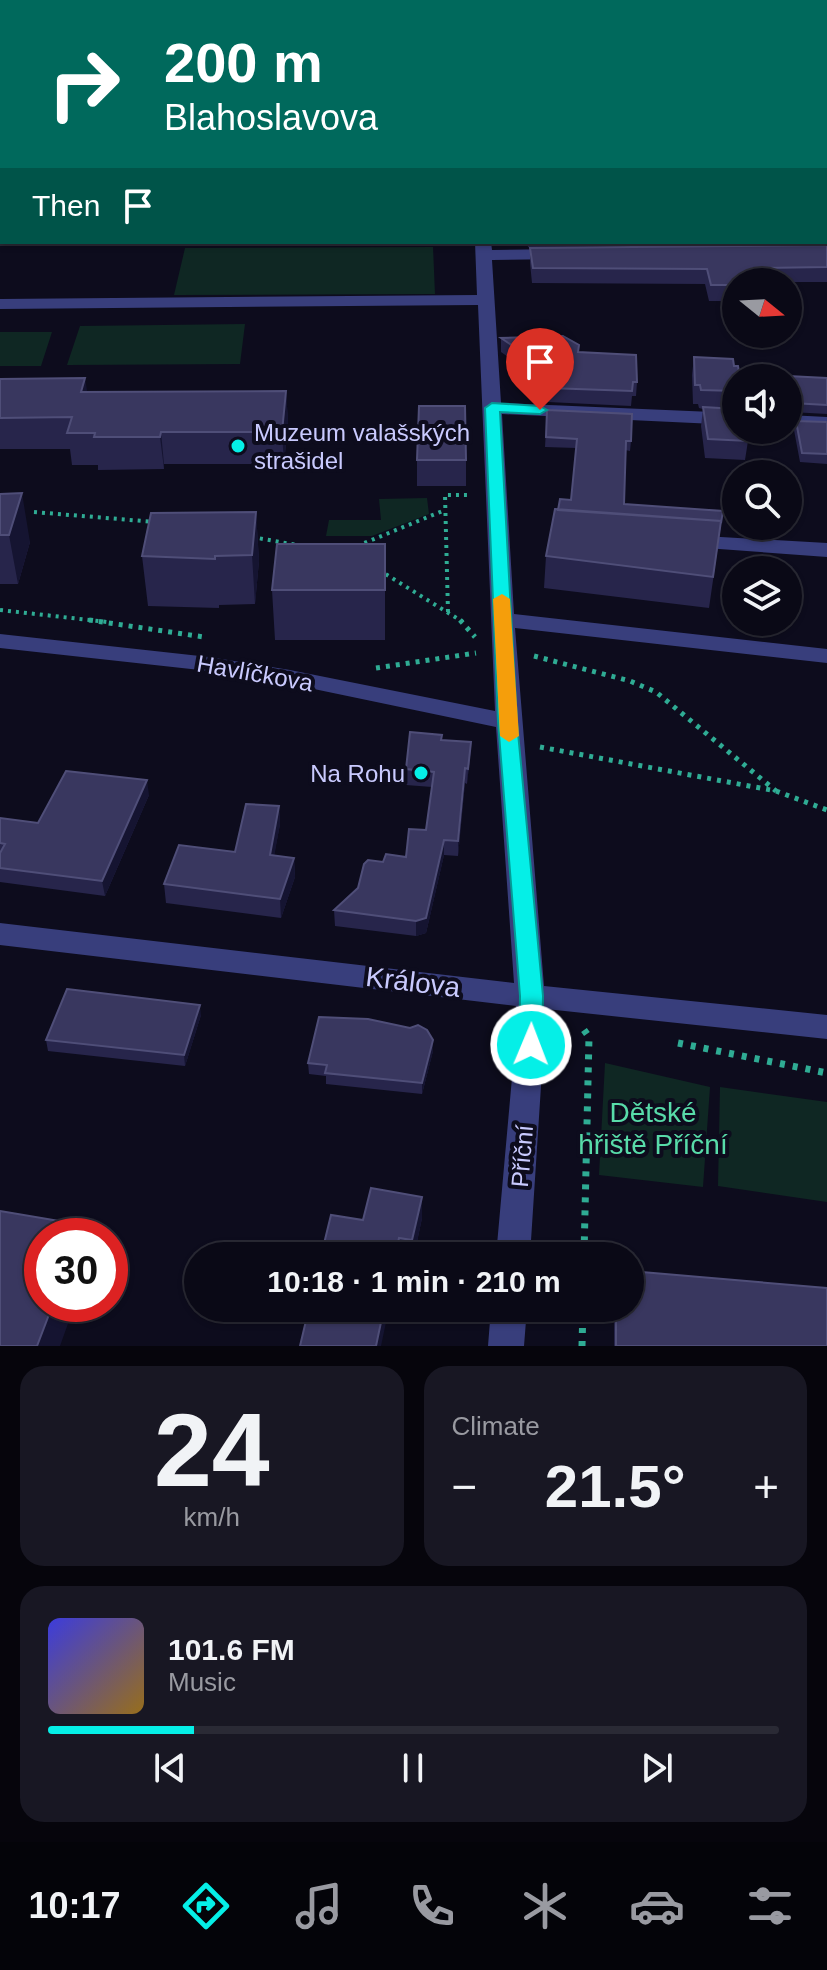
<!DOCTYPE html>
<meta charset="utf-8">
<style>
:root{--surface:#0a0916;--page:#181723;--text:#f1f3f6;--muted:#999aa1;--line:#2a2a35;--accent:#05efe7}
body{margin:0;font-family:Helvetica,sans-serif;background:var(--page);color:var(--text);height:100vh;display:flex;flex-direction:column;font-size:30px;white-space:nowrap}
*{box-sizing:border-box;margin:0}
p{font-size:26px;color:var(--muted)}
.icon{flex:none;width:44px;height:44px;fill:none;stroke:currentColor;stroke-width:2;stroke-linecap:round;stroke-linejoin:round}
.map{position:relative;height:1346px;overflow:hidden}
.panel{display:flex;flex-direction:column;gap:20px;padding:20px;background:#06050c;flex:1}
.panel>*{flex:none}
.banner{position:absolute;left:0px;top:0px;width:828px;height:244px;box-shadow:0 2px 6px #0004,0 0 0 2px var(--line);background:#00695c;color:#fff;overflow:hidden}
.needle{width:52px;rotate:108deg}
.controls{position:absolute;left:722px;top:268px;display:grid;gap:16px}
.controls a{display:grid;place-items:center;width:80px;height:80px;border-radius:50%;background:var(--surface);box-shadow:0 2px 6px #0004,0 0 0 2px var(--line);font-size:40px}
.speed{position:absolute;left:24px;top:1218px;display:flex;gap:16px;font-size:40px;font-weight:700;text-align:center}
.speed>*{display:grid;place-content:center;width:104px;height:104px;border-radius:50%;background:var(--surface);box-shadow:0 2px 6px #0004,0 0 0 2px var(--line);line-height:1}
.speed .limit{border:12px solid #d22;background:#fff;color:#111}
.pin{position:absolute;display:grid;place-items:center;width:68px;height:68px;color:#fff;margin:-82px -34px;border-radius:50% 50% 50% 0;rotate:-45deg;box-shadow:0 0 8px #0007}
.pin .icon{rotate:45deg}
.me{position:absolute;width:88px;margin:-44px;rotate:1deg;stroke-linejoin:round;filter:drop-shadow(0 0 6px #0008)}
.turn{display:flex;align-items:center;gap:28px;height:168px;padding:0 32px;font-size:36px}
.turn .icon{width:104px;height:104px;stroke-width:2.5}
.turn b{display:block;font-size:56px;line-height:68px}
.then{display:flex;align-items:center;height:76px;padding:0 32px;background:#0003;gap:16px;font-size:30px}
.big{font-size:60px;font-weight:600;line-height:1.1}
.panel .card{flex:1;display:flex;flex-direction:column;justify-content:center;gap:12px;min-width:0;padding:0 28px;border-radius:24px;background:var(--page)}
.panel .dial{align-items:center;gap:0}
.dial b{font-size:104px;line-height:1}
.song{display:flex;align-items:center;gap:24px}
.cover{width:96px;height:96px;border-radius:12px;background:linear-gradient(135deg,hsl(240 70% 55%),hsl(40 70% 35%))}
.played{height:8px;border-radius:4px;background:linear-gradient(90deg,var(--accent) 20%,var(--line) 20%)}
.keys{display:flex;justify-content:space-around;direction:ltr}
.heat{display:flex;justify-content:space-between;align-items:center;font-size:44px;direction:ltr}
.panel .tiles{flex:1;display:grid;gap:20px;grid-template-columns:1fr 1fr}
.card:last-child{grid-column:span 2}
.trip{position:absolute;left:184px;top:1242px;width:460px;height:80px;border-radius:40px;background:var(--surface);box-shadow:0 2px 6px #0004,0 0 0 2px var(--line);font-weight:600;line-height:80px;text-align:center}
.tabs{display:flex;height:128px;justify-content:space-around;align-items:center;background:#040409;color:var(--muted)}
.tabs .icon{width:56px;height:56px}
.tabs .selected{color:var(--accent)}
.tabs b{font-size:36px;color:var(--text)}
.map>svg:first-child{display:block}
</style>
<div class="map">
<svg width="827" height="1346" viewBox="0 0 827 1346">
<rect width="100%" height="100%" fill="#0d0c1d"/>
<!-- green -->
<path fill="#0f2723" d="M 433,247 L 435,294 L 174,295 L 185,248 Z
M 245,324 L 240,364 L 67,365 L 80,326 Z
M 0,332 L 52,332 L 41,366 L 0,366 Z
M 427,498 L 429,514 L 372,536 L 326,536 L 329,520 L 381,520 L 379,499 Z
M 605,1063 L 710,1087 L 703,1187 L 599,1175 Z
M 720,1087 L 827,1102 L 827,1202 L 718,1186 Z"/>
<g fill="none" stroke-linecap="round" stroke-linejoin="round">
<!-- path-far2 -->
<path stroke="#2fac94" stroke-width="4" stroke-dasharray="3 5" stroke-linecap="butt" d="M 34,512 L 155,522
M 252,537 L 297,545
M 357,546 L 445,510
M 379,570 L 463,622
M 0,610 L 107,622
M 448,612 L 445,495 L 471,495"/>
<!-- path-far1 -->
<path stroke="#2fac94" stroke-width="5" stroke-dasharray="4 6" stroke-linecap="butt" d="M 89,620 L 204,637
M 460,620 L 475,637
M 534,656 L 630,681 L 656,692 L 776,791
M 376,668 L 476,653
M 540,747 L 776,791 L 827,810"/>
<!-- path -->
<path stroke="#2fac94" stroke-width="7" stroke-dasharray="5 8" stroke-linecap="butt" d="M 584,1030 L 589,1037 L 584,1256
M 678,1043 L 827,1073
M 582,1346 L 583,1308"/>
<!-- minor -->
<path fill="#383e7c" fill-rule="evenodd" d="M 623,0 L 635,0 L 635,2 L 623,2 Z
M 2,10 L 2,22 L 0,23 L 0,11 Z
M 0,121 L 2,121 L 0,130 Z
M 475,242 L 491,242 L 492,250 L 561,249 L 569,254 L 561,259 L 492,260 L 501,403 L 736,413 L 736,425 L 502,414 L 514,614 L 827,649 L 827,663 L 515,628 L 544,986 L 827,1015 L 827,1039 L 546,1009 L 530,1256 L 496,1256 L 517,1022 L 516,1006 L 0,945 L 0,923 L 514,983 L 496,727 L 290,684 L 209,671 L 0,648 L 0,634 L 209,657 L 290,670 L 495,711 L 478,305 L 0,309 L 0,299 L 477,295 Z
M 788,415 L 827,417 L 827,429 L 788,427 Z
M 686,535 L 827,543 L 827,557 L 678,546 L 675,541 L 678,536 Z
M 491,1308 L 527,1308 L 524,1346 L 488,1346 Z"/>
</g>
<!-- wall -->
<path fill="#27254b" d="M 664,0 L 827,0 L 827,136 L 826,136 L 826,2 L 666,2 Z
M 826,187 L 827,245 L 528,247 L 527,242 L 826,242 Z
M 827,245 L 827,282 L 736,282 L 736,301 L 709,301 L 705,284 L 532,283 L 530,263 L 530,248 Z
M 501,338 L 578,352 L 637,382 L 636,396 L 632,396 L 631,406 L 548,402 L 549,391 L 529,390 L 530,372 L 501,352 Z
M 694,357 L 736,378 L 736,430 L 748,441 L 745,460 L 705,458 L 701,426 L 703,409 L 699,408 L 698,404 L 693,404 L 692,375 Z
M 788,376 L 827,378 L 827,414 L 791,412 L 788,393 Z
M 0,379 L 87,392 L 286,391 L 288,422 L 284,464 L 164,464 L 164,469 L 98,470 L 98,465 L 72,465 L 70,449 L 0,449 Z
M 547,410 L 631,441 L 630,451 L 625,450 L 624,504 L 723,511 L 709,608 L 544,588 L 546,556 L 558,510 L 571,500 L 576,448 L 545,447 Z
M 796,421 L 827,422 L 827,464 L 800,462 L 794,430 Z
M 417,460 L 466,460 L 466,486 L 417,486 Z
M 0,494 L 30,542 L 18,584 L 0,584 Z
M 256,512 L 259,561 L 255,604 L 219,605 L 219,608 L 148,606 L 142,556 Z
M 385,544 L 385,640 L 275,640 L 272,590 Z
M 442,740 L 471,742 L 470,757 L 467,784 L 465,783 L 458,856 L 444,855 L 426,933 L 416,936 L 335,926 L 334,910 L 383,862 L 406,857 L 426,830 L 432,787 L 406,785 L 406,769 Z
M 149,795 L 105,896 L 0,882 L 0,818 L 38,823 Z
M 279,806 L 280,824 L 274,855 L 294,858 L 295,877 L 281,918 L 166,903 L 164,884 L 235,852 Z
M 201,1015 L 185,1066 L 48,1051 L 46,1040 Z
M 433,1040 L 433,1051 L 422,1094 L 326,1084 L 326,1076 L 309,1074 L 308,1063 Z
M 422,1218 L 414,1256 L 321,1256 L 363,1220 Z
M 614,1308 L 630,1308 L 827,1346 L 614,1346 Z"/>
<!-- shaded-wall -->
<path fill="#151431" d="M 85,378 L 90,409 L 81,392 Z
M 286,391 L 288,422 L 284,464 L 282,432 Z
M 161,432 L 164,464 L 164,469 L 160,437 Z
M 22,493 L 30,542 L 18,584 L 9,535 Z
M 256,512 L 259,561 L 255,604 L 252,555 Z
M 471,742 L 470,757 L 467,784 L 468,769 Z
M 465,768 L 465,783 L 458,856 L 458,841 Z
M 147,780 L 149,795 L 105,896 L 102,881 Z
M 279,806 L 280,824 L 271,874 L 270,855 Z
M 444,840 L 444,855 L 426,933 L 416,936 L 416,921 Z
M 294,858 L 295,877 L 281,918 L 280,899 Z
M 200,1005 L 201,1015 L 185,1066 L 184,1055 Z
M 433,1040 L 433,1051 L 422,1094 L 422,1083 Z
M 422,1197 L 422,1218 L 414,1256 L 412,1256 L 412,1240 Z
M 83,1225 L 85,1236 L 79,1236 Z
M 399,1238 L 399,1256 L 395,1256 Z
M 53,1304 L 75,1304 L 60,1346 L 37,1346 Z
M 384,1308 L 389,1308 L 381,1346 L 376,1346 Z"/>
<!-- building -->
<path fill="#39375f" stroke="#4f4e78" stroke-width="2" d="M 141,0 L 198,0 L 198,2 L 141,2 Z
M 274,0 L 595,0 L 597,2 L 275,2 Z
M 676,0 L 827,0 L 827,97 L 826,98 L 826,2 L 678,2 Z
M 827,245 L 827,267 L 753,268 L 758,282 L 736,282 L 736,285 L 711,285 L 707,269 L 533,268 L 530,248 Z
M 563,336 L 579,345 L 578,352 L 636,355 L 637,382 L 633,382 L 632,391 L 549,388 L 549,377 L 529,376 L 532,359 L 501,338 Z
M 694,357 L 733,359 L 734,366 L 738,366 L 740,378 L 736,378 L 736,391 L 701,390 L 700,385 L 695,385 Z
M 788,376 L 827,378 L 827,405 L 792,403 Z
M 85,378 L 81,392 L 286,391 L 282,432 L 161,432 L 160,437 L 94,437 L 95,433 L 67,433 L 72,417 L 0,418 L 0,379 Z
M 419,406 L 465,406 L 466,460 L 417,460 Z
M 703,407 L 736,409 L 736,430 L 747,430 L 748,441 L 708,439 Z
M 547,410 L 632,414 L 631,441 L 626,441 L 624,504 L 723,511 L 721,523 L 721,521 L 558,510 L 560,499 L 571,500 L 577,439 L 546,437 Z
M 796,421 L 827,422 L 827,454 L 802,453 Z
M 22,493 L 9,535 L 0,535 L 0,494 Z
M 555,509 L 721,521 L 713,577 L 546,556 Z
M 256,512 L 252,555 L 215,556 L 215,559 L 142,556 L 151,513 Z
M 277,544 L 385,544 L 385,590 L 272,590 Z
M 410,732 L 442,735 L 441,740 L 471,742 L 468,769 L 465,768 L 458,841 L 444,840 L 426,918 L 416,921 L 334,910 L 358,888 L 364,864 L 368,860 L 383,862 L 386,854 L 406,857 L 409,829 L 426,830 L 434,772 L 406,769 Z
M 66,771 L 147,780 L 102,881 L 0,868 L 0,853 L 5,844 L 0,843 L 0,818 L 38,823 Z
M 246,804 L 279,806 L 270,855 L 294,858 L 280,899 L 164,884 L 179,845 L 235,852 Z
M 67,989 L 200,1005 L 184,1055 L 46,1040 Z
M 319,1017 L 368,1019 L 410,1028 L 418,1025 L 427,1030 L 433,1040 L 422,1083 L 325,1073 L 327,1065 L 308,1063 Z
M 371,1188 L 422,1197 L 412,1240 L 399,1238 L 395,1256 L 321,1256 L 331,1215 L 363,1220 Z
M 0,1211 L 83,1225 L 79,1236 L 42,1236 L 42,1304 L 53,1304 L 37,1346 L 0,1346 Z
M 630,1271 L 827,1288 L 827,1346 L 616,1346 L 616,1308 L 630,1308 Z
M 309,1308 L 384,1308 L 376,1346 L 300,1346 Z"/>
<!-- route -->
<path fill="#05efe7" stroke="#039b96" stroke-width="2" d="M 492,403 L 540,406 L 547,410 L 540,414 L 500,412 L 517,722 L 543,996 L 542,1045 L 539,1051 L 531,1054 L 522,1051 L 519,1045 L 520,996 L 498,722 L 485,408 Z"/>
<!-- slow -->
<path fill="#f59e0b" d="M 502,594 L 510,599 L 519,736 L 509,742 L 500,736 L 493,599 Z"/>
<!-- markers -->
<g fill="#05efe7" stroke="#0d0c1d" stroke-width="3">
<circle cx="238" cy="446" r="8"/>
<circle cx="421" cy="773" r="8"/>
</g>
<g text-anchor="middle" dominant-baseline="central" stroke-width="8" stroke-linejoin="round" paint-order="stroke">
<!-- poi labels -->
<g font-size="24" fill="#c9cafe" stroke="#0d0c1d" text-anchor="start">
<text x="254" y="432">Muzeum valašských<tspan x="254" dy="28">strašidel</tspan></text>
<text x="405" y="773" text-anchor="end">Na Rohu</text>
</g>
<!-- street labels -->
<g font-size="24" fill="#c9cafe" stroke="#0d0c1d">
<text transform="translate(255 673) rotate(10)">Havlíčkova</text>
<text transform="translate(522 1156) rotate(-85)">Příční</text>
</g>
<!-- near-street labels -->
<g font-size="28" fill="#c9cafe" stroke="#0d0c1d">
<text transform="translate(413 982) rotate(7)">Králova</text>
</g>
<!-- near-park labels -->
<g font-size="28" fill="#58dba9" stroke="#0d0c1d">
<text x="653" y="1112">Dětské<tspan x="653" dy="32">hřiště Příční</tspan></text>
</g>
</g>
</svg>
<div class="controls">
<a><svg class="needle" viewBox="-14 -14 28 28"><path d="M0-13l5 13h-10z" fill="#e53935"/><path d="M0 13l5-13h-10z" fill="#999aa1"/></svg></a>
<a><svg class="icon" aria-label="sound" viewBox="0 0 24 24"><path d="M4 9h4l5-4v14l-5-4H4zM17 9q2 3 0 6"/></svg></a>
<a><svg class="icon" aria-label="search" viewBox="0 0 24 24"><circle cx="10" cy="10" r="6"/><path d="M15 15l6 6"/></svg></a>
<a><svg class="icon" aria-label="layers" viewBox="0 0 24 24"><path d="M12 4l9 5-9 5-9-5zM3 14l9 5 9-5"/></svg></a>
</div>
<div class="speed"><div class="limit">30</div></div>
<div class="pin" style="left:540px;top:410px;background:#d93025"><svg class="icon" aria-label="arrive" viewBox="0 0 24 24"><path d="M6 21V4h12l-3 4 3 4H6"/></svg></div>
<svg class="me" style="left:531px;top:1045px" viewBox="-20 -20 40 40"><circle r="17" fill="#05efe7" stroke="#fff" stroke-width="3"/><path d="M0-11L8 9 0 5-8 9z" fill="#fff"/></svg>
<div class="trip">10:18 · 1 min · 210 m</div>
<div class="banner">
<div class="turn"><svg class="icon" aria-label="right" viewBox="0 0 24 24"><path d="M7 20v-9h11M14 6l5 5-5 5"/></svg><div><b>200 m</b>Blahoslavova</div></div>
<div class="then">Then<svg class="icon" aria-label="arrive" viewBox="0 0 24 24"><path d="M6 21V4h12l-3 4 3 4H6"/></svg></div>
</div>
</div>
<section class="panel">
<div class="tiles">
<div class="card dial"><b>24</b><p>km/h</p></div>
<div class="card"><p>Climate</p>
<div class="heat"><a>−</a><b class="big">21.5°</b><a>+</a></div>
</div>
<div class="card">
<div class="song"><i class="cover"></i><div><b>101.6 FM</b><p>Music</p></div></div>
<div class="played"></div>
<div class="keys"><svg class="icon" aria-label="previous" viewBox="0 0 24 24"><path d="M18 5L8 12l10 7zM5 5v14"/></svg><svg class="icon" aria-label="pause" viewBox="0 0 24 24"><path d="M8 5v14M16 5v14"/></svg><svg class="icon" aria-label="next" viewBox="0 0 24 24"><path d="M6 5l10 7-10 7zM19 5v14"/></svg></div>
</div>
</div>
</section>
<nav class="tabs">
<b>10:17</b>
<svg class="icon selected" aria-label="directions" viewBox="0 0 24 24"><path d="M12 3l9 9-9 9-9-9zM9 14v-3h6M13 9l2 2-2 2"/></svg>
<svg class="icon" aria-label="music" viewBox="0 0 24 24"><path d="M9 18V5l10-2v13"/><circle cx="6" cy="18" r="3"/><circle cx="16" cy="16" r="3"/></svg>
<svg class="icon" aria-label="phone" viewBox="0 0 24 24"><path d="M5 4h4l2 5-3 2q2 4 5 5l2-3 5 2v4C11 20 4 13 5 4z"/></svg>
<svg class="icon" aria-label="climate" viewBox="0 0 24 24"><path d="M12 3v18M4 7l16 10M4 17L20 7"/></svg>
<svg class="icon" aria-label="car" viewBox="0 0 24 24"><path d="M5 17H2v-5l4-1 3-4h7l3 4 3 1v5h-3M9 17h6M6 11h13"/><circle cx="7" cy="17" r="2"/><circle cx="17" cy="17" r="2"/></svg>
<svg class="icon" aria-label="filters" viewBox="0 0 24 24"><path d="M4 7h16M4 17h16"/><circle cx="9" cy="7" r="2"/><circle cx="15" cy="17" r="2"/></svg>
</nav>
